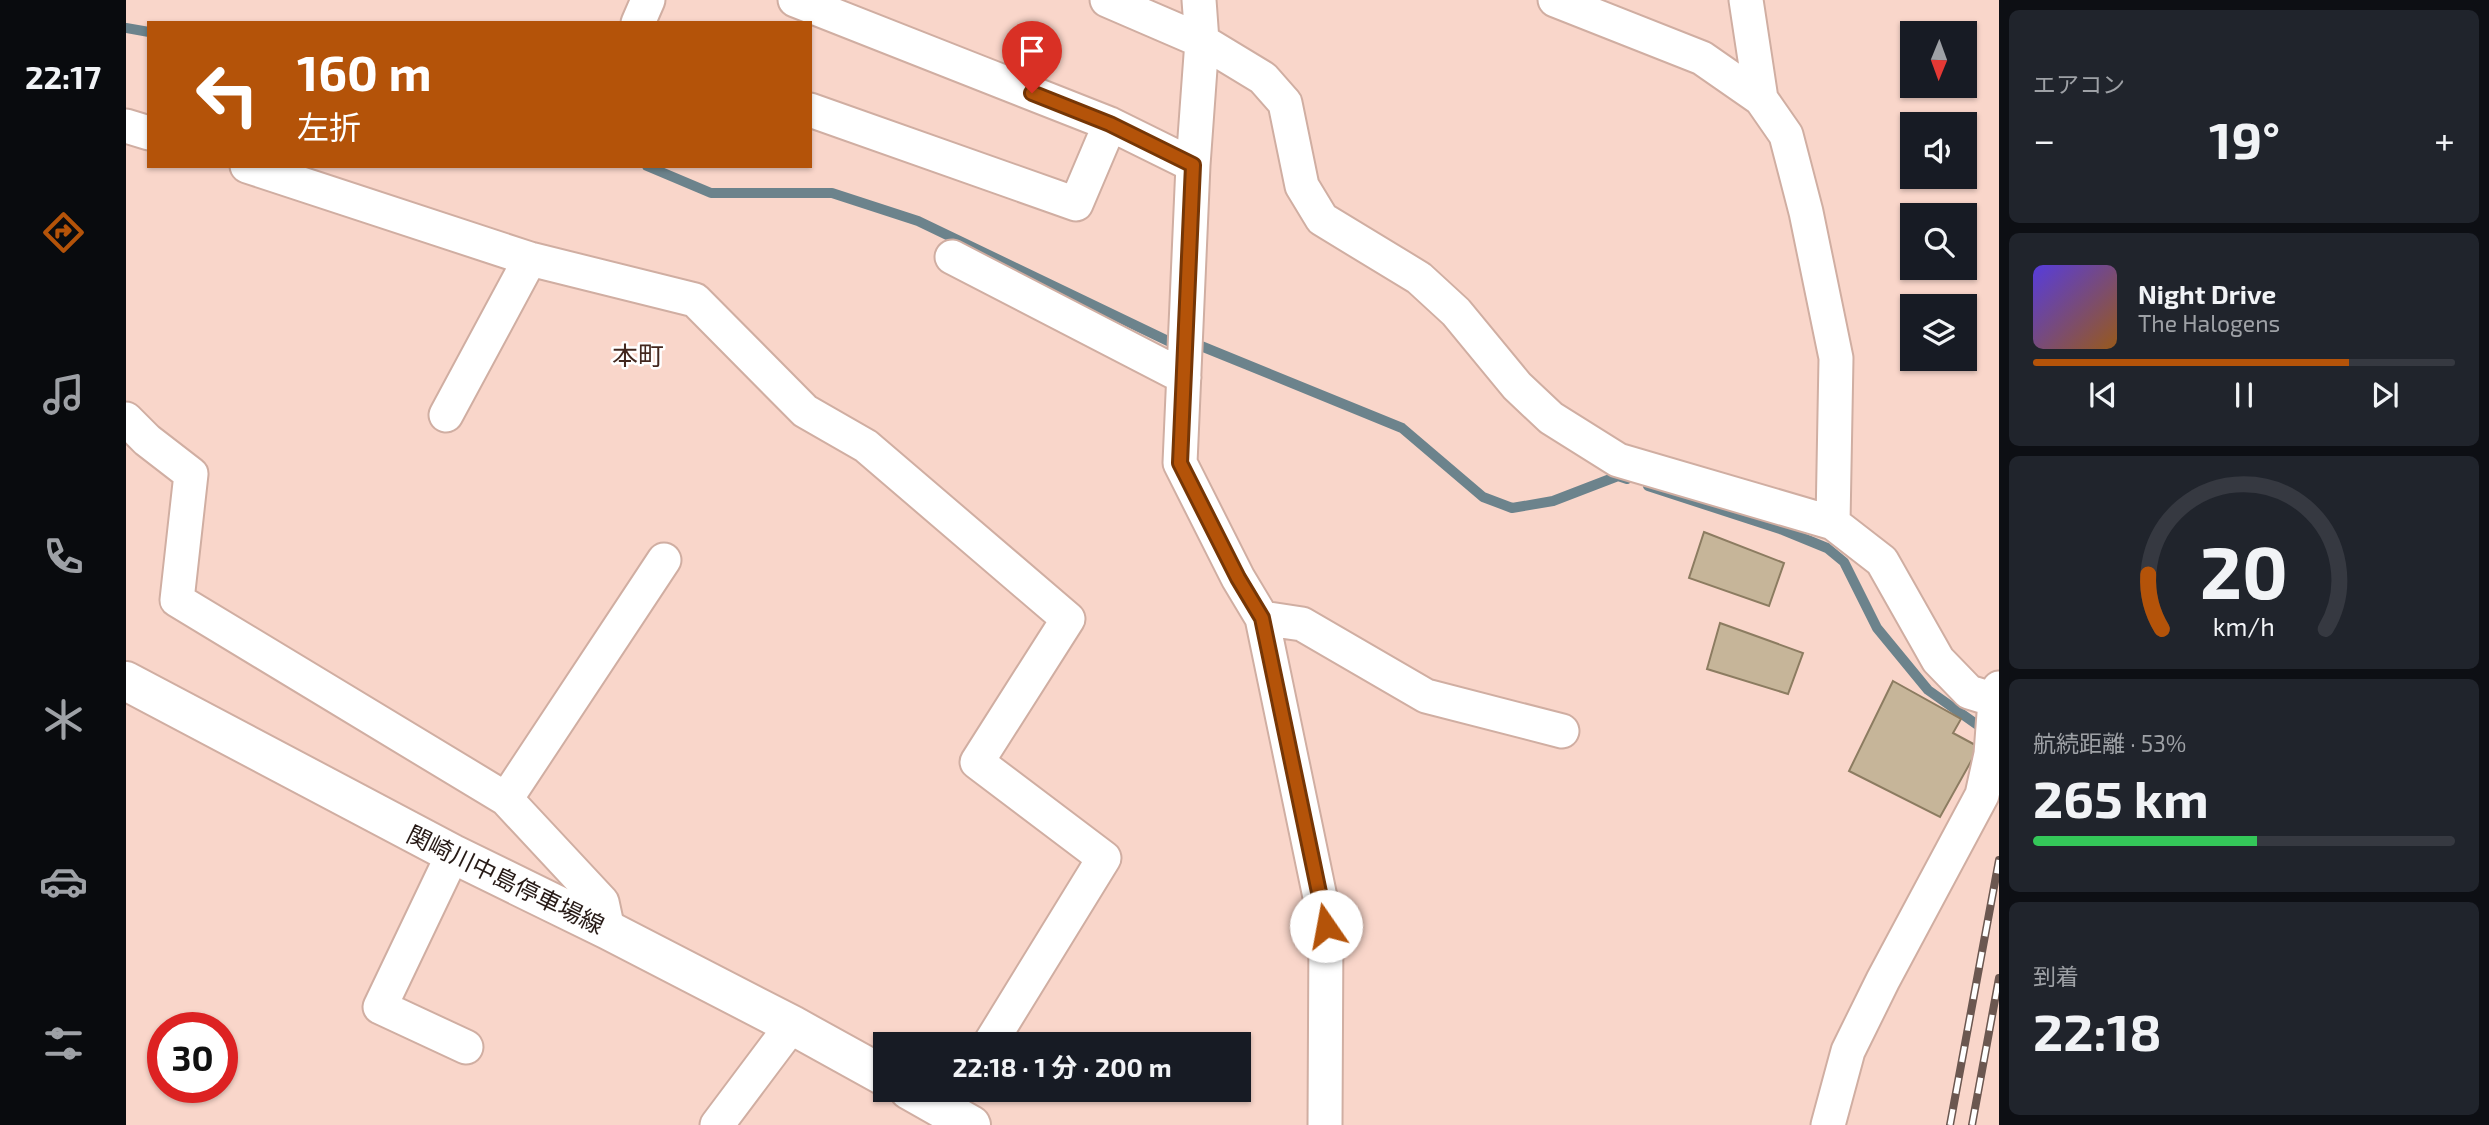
<!DOCTYPE html>
<html lang="ja">
<meta charset="utf-8">
<style>
:root{--surface:#171b24;--page:#20242c;--text:#f1f3f6;--muted:#9ea1a6;--line:#363941;--accent:#b45309}
body{margin:0;font-family:"Exo 2","Noto Sans JP",sans-serif;background:var(--page);color:var(--text);height:100vh;display:flex;flex-direction:column;font-size:26px;white-space:nowrap}
*{box-sizing:border-box;margin:0}
p{font-size:23px;color:var(--muted)}
.icon{flex:none;width:38px;height:38px;fill:none;stroke:currentColor;stroke-width:2;stroke-linecap:round;stroke-linejoin:round}
.map{position:relative;flex:1;overflow:hidden}
.sheet{display:flex;flex-direction:column;gap:10px;padding:10px;background:#0d0f14;width:490px}
.sheet>*{flex:none}
.top-card{position:absolute;left:21px;top:21px;width:665px;height:147px;border-radius:0px;box-shadow:0 2px 5px #0004;background:#b45309;color:#fff;overflow:hidden}
.needle{width:46px;rotate:181deg}
.buttons{position:absolute;left:1774px;top:21px;display:grid;gap:14px}
.buttons a{display:grid;place-items:center;width:77px;height:77px;border-radius:0px;background:var(--surface);box-shadow:0 2px 5px #0004;font-size:35px}
.speed{position:absolute;left:21px;top:1012px;display:flex;gap:14px;font-size:35px;font-weight:700;text-align:center}
.speed>*{display:grid;place-content:center;width:91px;height:91px;border-radius:50%;background:var(--surface);box-shadow:0 2px 5px #0004;line-height:1}
.speed .limit{border:10px solid #d22;background:#fff;color:#111}
.pin{position:absolute;display:grid;place-items:center;width:60px;height:60px;color:#fff;margin:-72px -30px;border-radius:50% 50% 50% 0;rotate:-45deg;box-shadow:0 0 7px #0007}
.pin .icon{rotate:45deg}
.me{position:absolute;width:77px;margin:-38px;rotate:348deg;stroke-linejoin:round;filter:drop-shadow(0 0 5px #0008)}
.turn{display:flex;align-items:center;gap:24px;height:147px;padding:0 35px;font-size:32px}
.turn .icon{width:91px;height:91px;stroke-width:2.5}
.turn b{display:block;font-size:49px;line-height:60px}
.big{font-size:52px;font-weight:700;line-height:1.1}
.sheet .card{flex:1;display:flex;flex-direction:column;justify-content:center;gap:10px;min-width:0;padding:0 24px;border-radius:10px;background:var(--page)}
.sheet .dial{align-items:center;gap:0}
.dial svg{height:182px;overflow:visible;fill:none;stroke:var(--line);stroke-width:7;stroke-linecap:round;text-anchor:middle}
.dial text{fill:var(--text);stroke:none}
.song{display:flex;align-items:center;gap:21px}
.cover{width:84px;height:84px;border-radius:10px;background:linear-gradient(135deg,hsl(250 70% 55%),hsl(30 70% 35%))}
.played{height:7px;border-radius:4px;background:linear-gradient(90deg,var(--accent) 75%,var(--line) 75%)}
.keys{display:flex;justify-content:space-around;direction:ltr}
.heat{display:flex;justify-content:space-between;align-items:center;font-size:38px;direction:ltr}
.charge{height:10px;border-radius:5px;background:linear-gradient(90deg,#34c759 53%,var(--line) 0)}
.trip{position:absolute;left:747px;top:1032px;width:378px;height:70px;border-radius:0px;background:var(--surface);box-shadow:0 2px 5px #0004;font-weight:700;line-height:70px;text-align:center}
main{display:flex;flex:1;min-height:0}
.tab-bar{display:flex;flex-direction:column;width:126px;justify-content:space-around;align-items:center;background:#090b0e;color:var(--muted)}
.tab-bar .icon{width:49px;height:49px}
.tab-bar .active{color:var(--accent)}
.tab-bar b{font-size:32px;color:var(--text)}
.map>svg:first-child{display:block}
</style>
<main>
<nav class="tab-bar">
<b>22:17</b>
<svg class="icon active" aria-label="directions" viewBox="0 0 24 24"><path d="M12 3l9 9-9 9-9-9zM9 14v-3h6M13 9l2 2-2 2"/></svg>
<svg class="icon" aria-label="music" viewBox="0 0 24 24"><path d="M9 18V5l10-2v13"/><circle cx="6" cy="18" r="3"/><circle cx="16" cy="16" r="3"/></svg>
<svg class="icon" aria-label="phone" viewBox="0 0 24 24"><path d="M5 4h4l2 5-3 2q2 4 5 5l2-3 5 2v4C11 20 4 13 5 4z"/></svg>
<svg class="icon" aria-label="climate" viewBox="0 0 24 24"><path d="M12 3v18M4 7l16 10M4 17L20 7"/></svg>
<svg class="icon" aria-label="car" viewBox="0 0 24 24"><path d="M5 17H2v-5l4-1 3-4h7l3 4 3 1v5h-3M9 17h6M6 11h13"/><circle cx="7" cy="17" r="2"/><circle cx="17" cy="17" r="2"/></svg>
<svg class="icon" aria-label="filters" viewBox="0 0 24 24"><path d="M4 7h16M4 17h16"/><circle cx="9" cy="7" r="2"/><circle cx="15" cy="17" r="2"/></svg>
</nav>
<div class="map">
<svg width="1873" height="1125" viewBox="0 0 1873 1125">
<rect width="100%" height="100%" fill="#f9d6ca"/>
<g fill="none" stroke-linecap="round" stroke-linejoin="round">
<!-- stream -->
<path stroke="#6c838c" stroke-width="10" d="M 0,28 L 23,32
M 521,166 L 585,193 L 706,193 L 792,221 L 1042,341
M 1075,346 L 1276,428 L 1357,497 L 1386,508 L 1427,501 L 1492,476 L 1501,479
M 1522,486 L 1657,530 L 1701,548 L 1718,562 L 1751,628 L 1802,690 L 1860,731"/>
</g>
<!-- building -->
<path fill="#c6b599" stroke="#8c7c61" stroke-width="2" d="M 1578,532 L 1658,563 L 1643,606 L 1563,578 Z
M 1594,623 L 1677,653 L 1662,694 L 1581,669 Z
M 1767,681 L 1835,719 L 1827,733 L 1853,747 L 1814,817 L 1723,771 Z"/>
<g fill="none" stroke-linecap="round" stroke-linejoin="round">
<!-- minor casing -->
<g stroke="#d0aea2" stroke-width="37">
<path id="minor" d="M 669,0 L 984,124 L 1067,165
M 981,0 L 1076,41 L 1137,78 L 1159,103 L 1176,186 L 1196,219 L 1293,278 L 1330,312 L 1391,386 L 1425,418 L 1492,460 L 1707,523 L 1756,561 L 1812,660 L 1843,692 L 1869,700
M 1073,0 L 1076,41 L 1067,165 L 1054,463 L 1112,578 L 1136,618 L 1200,926 L 1199,1125
M 1429,0 L 1576,58 L 1635,99 L 1660,135 L 1680,212 L 1710,358 L 1707,523
M 1620,0 L 1635,99
M 512,23 L 522,0
M 684,110 L 950,204 L 984,124
M 0,126 L 23,133
M 121,166 L 404,259 L 569,300 L 679,411 L 740,446 L 942,619 L 851,762 L 978,858 L 863,1045
M 826,257 L 1058,377
M 320,415 L 404,259
M 0,419 L 21,440 L 65,474 L 51,600 L 380,799 L 476,902 L 482,930
M 1136,618 L 1176,624 L 1300,696 L 1436,731
M 380,799 L 538,560
M 327,854 L 254,1007 L 340,1047
M 591,1125 L 666,1025
M 1702,1125 L 1722,1051 L 1757,980 L 1856,795 L 1865,754 L 1869,700 L 1873,688"/>
</g>
<!-- secondary casing -->
<g stroke="#d0aea2" stroke-width="42">
<path id="secondary" d="M 0,681 L 327,854 L 482,930 L 666,1025 L 760,1077
M 783,1090 L 845,1125"/>
</g>
<!-- minor -->
<use href="#minor" stroke="#fff" stroke-width="33"/>
<!-- secondary -->
<use href="#secondary" stroke="#fff" stroke-width="38"/>
<!-- rail casing -->
<g stroke="#6b5750" stroke-width="8">
<path id="rail" d="M 1824,1125 L 1873,860
M 1846,1125 L 1873,978"/>
</g>
<!-- rail -->
<use href="#rail" stroke="#fff" stroke-width="5" stroke-dasharray="16" stroke-linecap="butt"/>
</g>
<g fill="none" stroke-linecap="round" stroke-linejoin="round">
<!-- route casing -->
<g stroke="#753606" stroke-width="18">
<path id="route" d="M 906,93 L 984,124 L 1067,165 L 1054,463 L 1112,578 L 1136,618 L 1200,926"/>
</g>
<!-- route -->
<use href="#route" stroke="#b45309" stroke-width="12"/>
</g>
<g text-anchor="middle" dominant-baseline="central" stroke-width="5" stroke-linejoin="round" paint-order="stroke">
<!-- street labels -->
<g font-size="24" fill="#271a16" stroke="#fff">
<text transform="translate(380 879) rotate(26)">関崎川中島停車場線</text>
</g>
<!-- neighbourhood labels -->
<g font-size="26" fill="#43281f" stroke="#fff">
<text x="512" y="354">本町</text>
</g>
</g>
</svg>
<div class="buttons">
<a><svg class="needle" viewBox="-14 -14 28 28"><path d="M0-13l5 13h-10z" fill="#e53935"/><path d="M0 13l5-13h-10z" fill="#9ea1a6"/></svg></a>
<a><svg class="icon" aria-label="sound" viewBox="0 0 24 24"><path d="M4 9h4l5-4v14l-5-4H4zM17 9q2 3 0 6"/></svg></a>
<a><svg class="icon" aria-label="search" viewBox="0 0 24 24"><circle cx="10" cy="10" r="6"/><path d="M15 15l6 6"/></svg></a>
<a><svg class="icon" aria-label="layers" viewBox="0 0 24 24"><path d="M12 4l9 5-9 5-9-5zM3 14l9 5 9-5"/></svg></a>
</div>
<div class="speed"><div class="limit">30</div></div>
<div class="pin" style="left:906px;top:93px;background:#d93025"><svg class="icon" aria-label="arrive" viewBox="0 0 24 24"><path d="M6 21V4h12l-3 4 3 4H6"/></svg></div>
<svg class="me" style="left:1200px;top:926px" viewBox="-20 -20 40 40"><circle r="19" fill="#fff"/><path d="M0-13L10 11 0 6-10 11z" fill="#b45309"/></svg>
<div class="trip">22:18 · 1 分 · 200 m</div>
<div class="top-card">
<div class="turn"><svg class="icon" aria-label="left" viewBox="0 0 24 24"><path d="M17 20v-9H6M10 6l-5 5 5 5"/></svg><div><b>160 m</b>左折</div></div>
</div>
</div>
<section class="sheet">
<div class="card"><p>エアコン</p>
<div class="heat"><a>−</a><b class="big">19°</b><a>+</a></div>
</div>
<div class="card">
<div class="song"><i class="cover"></i><div><b>Night Drive</b><p>The Halogens</p></div></div>
<div class="played"></div>
<div class="keys"><svg class="icon" aria-label="previous" viewBox="0 0 24 24"><path d="M18 5L8 12l10 7zM5 5v14"/></svg><svg class="icon" aria-label="pause" viewBox="0 0 24 24"><path d="M8 5v14M16 5v14"/></svg><svg class="icon" aria-label="next" viewBox="0 0 24 24"><path d="M6 5l10 7-10 7zM19 5v14"/></svg></div>
</div>
<div class="card dial"><svg viewBox="0 0 100 80">
<path d="M14 69A42 42 0 1 1 86 69"/>
<path d="M14 69A42 42 0 0 1 8 45" stroke="#b45309"/>
<text x="50" y="56" font-size="32" font-weight="700">20</text>
<text x="50" y="72" font-size="11">km/h</text>
</svg></div>
<div class="card"><p>航続距離 · 53%</p><b class="big">265 km</b><div class="charge"></div></div>
<div class="card"><p>到着</p><b class="big">22:18</b></div>
</section>
</main>
